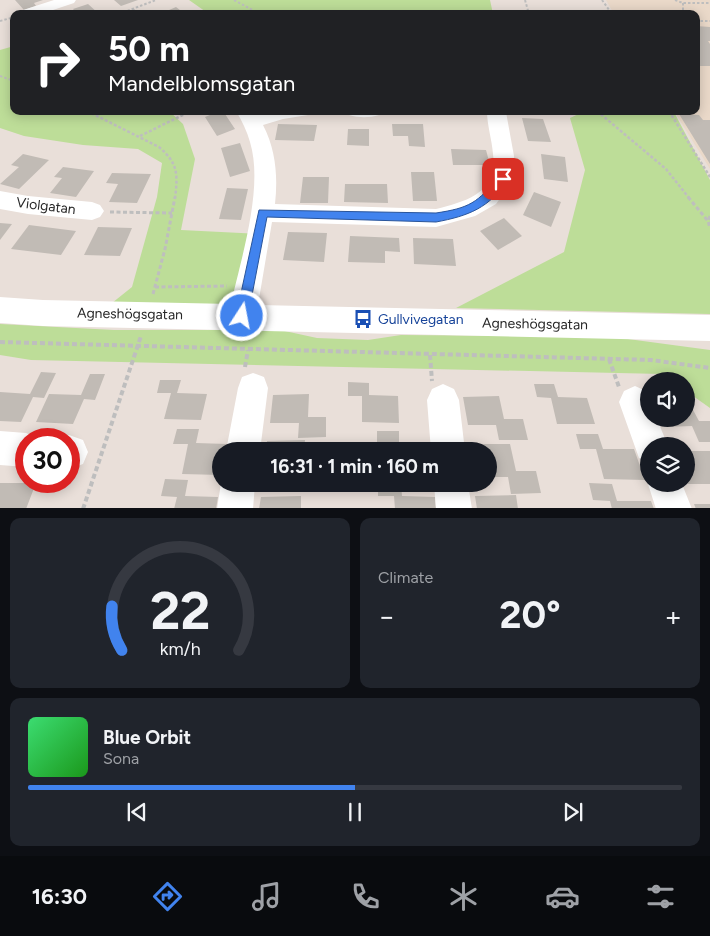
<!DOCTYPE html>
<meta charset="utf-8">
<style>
:root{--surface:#171b24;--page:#20242c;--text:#f1f3f6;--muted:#9ea1a6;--line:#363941;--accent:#4183ee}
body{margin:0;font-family:Figtree,sans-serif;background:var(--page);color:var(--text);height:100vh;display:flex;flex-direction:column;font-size:19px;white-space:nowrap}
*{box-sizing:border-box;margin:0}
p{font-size:16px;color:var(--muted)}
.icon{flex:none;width:28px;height:28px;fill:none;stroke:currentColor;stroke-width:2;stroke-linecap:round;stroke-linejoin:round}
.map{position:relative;height:508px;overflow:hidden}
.side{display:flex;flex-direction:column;gap:10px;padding:10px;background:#0d0f14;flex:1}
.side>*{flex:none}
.hud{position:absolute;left:10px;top:10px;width:690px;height:105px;border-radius:10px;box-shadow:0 2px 12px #0003;background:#202124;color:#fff;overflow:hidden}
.fabs{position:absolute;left:640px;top:372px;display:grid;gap:10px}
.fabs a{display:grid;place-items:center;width:55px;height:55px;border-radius:50%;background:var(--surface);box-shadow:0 2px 12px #0003;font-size:25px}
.speed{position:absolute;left:15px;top:428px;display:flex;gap:10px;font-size:25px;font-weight:700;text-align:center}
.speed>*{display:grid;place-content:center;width:65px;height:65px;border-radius:50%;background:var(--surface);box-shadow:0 2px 12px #0003;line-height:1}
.speed .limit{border:8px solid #d22;background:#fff;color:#111}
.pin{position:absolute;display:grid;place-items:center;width:42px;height:42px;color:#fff;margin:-21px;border-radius:10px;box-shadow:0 2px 8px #0006}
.me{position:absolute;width:55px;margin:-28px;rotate:11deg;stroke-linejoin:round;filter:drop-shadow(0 0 4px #0008)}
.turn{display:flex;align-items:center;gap:18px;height:105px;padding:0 15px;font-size:22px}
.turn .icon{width:65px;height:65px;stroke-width:2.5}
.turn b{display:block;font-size:35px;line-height:42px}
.big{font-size:38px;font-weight:700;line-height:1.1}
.side .widget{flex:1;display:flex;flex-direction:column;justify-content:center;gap:8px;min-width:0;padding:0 18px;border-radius:10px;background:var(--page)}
.side .dial{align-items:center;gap:0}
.dial svg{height:130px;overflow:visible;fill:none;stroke:var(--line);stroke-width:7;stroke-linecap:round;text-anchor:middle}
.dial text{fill:var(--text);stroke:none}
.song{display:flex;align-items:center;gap:15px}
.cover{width:60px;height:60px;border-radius:8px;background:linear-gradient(135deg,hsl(140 70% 55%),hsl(120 70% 35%))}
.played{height:5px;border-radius:2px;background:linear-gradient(90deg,var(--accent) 50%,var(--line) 50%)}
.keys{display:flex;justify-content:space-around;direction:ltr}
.heat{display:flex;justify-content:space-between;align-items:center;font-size:28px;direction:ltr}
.side .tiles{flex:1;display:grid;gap:10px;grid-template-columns:1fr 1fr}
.widget:last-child{grid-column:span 2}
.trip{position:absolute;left:212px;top:442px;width:285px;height:50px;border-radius:25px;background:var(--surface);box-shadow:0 2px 12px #0003;font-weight:700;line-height:50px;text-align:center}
.dock{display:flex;height:80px;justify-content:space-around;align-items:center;background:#090b0e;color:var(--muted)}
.dock .icon{width:35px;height:35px}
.dock .on{color:var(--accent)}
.dock b{font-size:22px;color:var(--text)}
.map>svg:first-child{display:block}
</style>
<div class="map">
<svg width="710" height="509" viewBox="0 0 710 509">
<rect width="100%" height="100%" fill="#e9dfd9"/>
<!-- education -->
<path fill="#ead9c9" d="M 606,0 L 710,0 L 710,169 L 674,111 L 696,111 L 696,14 L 614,14 Z"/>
<!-- green -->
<path fill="#bddd98" d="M 189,0 L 490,0 L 493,14 L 209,14 Z
M 14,46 L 14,111 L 169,111 L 183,124 L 195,159 L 181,230 L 260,234 L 251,311 L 107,307 L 132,287 L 157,197 L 162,163 L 138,149 L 83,145 L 24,136 L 0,128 L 0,50 Z
M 585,111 L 669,111 L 675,114 L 710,180 L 710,314 L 456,308 L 564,252 L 585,170 L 570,118 Z
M 0,324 L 114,330 L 280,330 L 317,338 L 368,340 L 401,335 L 613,337 L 710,350 L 710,408 L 686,391 L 686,381 L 672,381 L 662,374 L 31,360 L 0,355 Z"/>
<!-- building -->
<path fill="#c1bbb5" d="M 15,0 L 43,0 L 34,3 L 36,6 L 24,10 Z
M 114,0 L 138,0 L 121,6 Z
M 88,4 L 98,13 L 77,14 L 73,9 Z
M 176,7 L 185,14 L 160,14 Z
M 696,26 L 710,27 L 710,41 L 708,41 L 710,44 L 710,66 L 696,66 Z
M 220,111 L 223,111 L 235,129 L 217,136 L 205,117 Z
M 679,114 L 699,115 L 703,120 L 710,120 L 710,164 Z
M 522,118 L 543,119 L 551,142 L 528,141 Z
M 278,124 L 317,125 L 314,141 L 275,140 Z
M 392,124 L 423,124 L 425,147 L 409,146 L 408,136 L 393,136 Z
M 348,129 L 369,129 L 369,146 L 347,145 Z
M 240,143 L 250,171 L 230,177 L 221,148 Z
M 451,149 L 486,150 L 490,165 L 453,165 Z
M 23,154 L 49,160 L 19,189 L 0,184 L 19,167 L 11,165 Z
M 541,154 L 565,157 L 568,182 L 544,179 Z
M 63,167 L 94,171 L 76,197 L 50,193 L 62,178 L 54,177 Z
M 411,172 L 434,172 L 437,201 L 413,201 Z
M 112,173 L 151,174 L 137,203 L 109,202 L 118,184 L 106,183 Z
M 303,177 L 329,177 L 328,203 L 300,203 Z
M 345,184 L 387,184 L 388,203 L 344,202 Z
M 227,188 L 248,189 L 241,220 L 219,219 Z
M 534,192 L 561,202 L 551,227 L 523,215 Z
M 504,218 L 522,236 L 498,250 L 480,231 Z
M 0,223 L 12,224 L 0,240 Z
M 29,225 L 76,231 L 61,255 L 11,249 Z
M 98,227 L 132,228 L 120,256 L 84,255 Z
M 288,232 L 327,233 L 324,262 L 283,260 Z
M 350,236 L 399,238 L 400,252 L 385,251 L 385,263 L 348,262 Z
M 413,238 L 453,239 L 456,266 L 414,264 Z
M 41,372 L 56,373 L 44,398 L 33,397 L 21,422 L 0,421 L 0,392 L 30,394 Z
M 90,374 L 105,374 L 95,400 L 84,399 L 73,424 L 36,422 L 49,394 L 81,395 Z
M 160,380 L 181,380 L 177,393 L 207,394 L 201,420 L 164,419 L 171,393 L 157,393 Z
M 348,382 L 369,383 L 369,395 L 398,396 L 399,423 L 362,422 L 362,396 L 348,396 Z
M 534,384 L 554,384 L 558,397 L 587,398 L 595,424 L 557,424 L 551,398 L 537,397 Z
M 309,394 L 308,417 L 326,417 L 326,437 L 298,438 L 299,423 L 270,423 L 273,395 Z
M 499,396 L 504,419 L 523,419 L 528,440 L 499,440 L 496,425 L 468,425 L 463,397 Z
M 686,397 L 699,421 L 710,421 L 710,442 L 699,442 L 692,426 L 664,427 L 661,419 L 686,419 Z
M 177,429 L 199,429 L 196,443 L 227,444 L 226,451 L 221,451 L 221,475 L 182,474 L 188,444 L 173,444 Z
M 377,431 L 399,431 L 399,446 L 431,446 L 431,451 L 392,451 L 392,446 L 377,446 Z
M 576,434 L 598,434 L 603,449 L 634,449 L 645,480 L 604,479 L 596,449 L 580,449 Z
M 305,440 L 304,451 L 266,451 L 267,441 Z
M 472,444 L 510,444 L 516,471 L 536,471 L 541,493 L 511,494 L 508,477 L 489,477 L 489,451 L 473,451 Z
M 686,451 L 710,451 L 710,484 L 688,484 L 686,479 Z
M 165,479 L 188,480 L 185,496 L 218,497 L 216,509 L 174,509 L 177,497 L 161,496 Z
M 0,483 L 36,483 L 26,509 L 0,509 Z
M 589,483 L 612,484 L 617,501 L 651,501 L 654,509 L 612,509 L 610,501 L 593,500 Z
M 293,484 L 323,484 L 323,489 L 293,490 Z
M 378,484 L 401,484 L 402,496 L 435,497 L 436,509 L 395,509 L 394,496 L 378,496 Z
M 516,495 L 518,509 L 477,509 L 475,496 Z
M 301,496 L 301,509 L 259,509 L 261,497 Z
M 694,504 L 710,504 L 710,509 L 696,509 Z"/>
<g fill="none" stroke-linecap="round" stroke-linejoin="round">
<!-- path-far3 -->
<path stroke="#bebebe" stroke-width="2" stroke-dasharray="2.5 2" stroke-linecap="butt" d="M 234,0 L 260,14
M 525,0 L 529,14
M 602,0 L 612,14
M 675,0 L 683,3 L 710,3
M 683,3 L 683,12 L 687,14
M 133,9 L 137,14
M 119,14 L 156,0
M 0,21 L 11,18
M 696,21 L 710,21
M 0,76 L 14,81"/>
<!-- path-far2 -->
<path stroke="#bebebe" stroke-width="2.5" stroke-dasharray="3 2" stroke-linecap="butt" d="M 87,111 L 159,147 C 178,163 178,174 175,198
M 597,111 L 666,169 L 689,198
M 669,111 L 710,177
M 140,136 L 191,111"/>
<!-- path-far1 -->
<path stroke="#bebebe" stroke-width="3" stroke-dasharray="4 2.5" stroke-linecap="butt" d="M 688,197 L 708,221
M 110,212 L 172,213
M 710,216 L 708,221 L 710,228
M 155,287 L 227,286
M 153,294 L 165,249 L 175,197"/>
<!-- path -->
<path stroke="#bebebe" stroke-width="4" stroke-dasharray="5 3" stroke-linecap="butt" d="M 0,342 L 651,360 L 710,368
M 430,355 L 432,381
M 609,359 L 619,387
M 245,367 L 248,350
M 83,509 L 141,336"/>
<!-- minor -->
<path fill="#fff" fill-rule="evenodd" d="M 54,0 L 76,0 L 74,3 L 41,14 L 18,14 L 20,11 Z
M 236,111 L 255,111 L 256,114 L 266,111 L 310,111 L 308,115 L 283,119 L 263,125 C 276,150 278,177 275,204 L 436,209 C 467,201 498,193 493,154 C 492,140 487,125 487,111 L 506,112 L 514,156 L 514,179 L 496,204 L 475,216 L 436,227 L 272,222 L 258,305 L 710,315 L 710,341 L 43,326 L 0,323 L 0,297 L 43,300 L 231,304 C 241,258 264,188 250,142 C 247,131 242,121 236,111 Z
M 347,111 L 381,111 L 379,115 C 369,118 359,118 349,115 Z
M 0,191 L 28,196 L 92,202 L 100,205 L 104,211 L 100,217 L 92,220 L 28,214 L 0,209 Z
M 253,373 L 264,377 L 268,388 L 260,451 L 226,451 L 238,388 L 242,377 Z
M 443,384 L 454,389 L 459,400 L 465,451 L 431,451 L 427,400 L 432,389 Z
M 635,386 L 646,391 L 649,398 L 649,419 L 657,419 L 668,446 L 649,446 L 649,462 L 639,458 L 619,402 L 624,391 Z
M 0,431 L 26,433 L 38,438 L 26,439 L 26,467 L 0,465 Z
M 69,435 L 83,440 L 88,452 L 83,464 L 69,469 L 69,439 L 61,439 Z
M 649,481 L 649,484 L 682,484 L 692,509 L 656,509 L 648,484 Z
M 221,483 L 255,484 L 253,509 L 217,509 Z
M 434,484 L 468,484 L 472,509 L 436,509 Z"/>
</g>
<!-- route -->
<path fill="#4183ee" stroke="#2a559b" d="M 503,175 L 508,179 C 490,208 468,216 436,222 L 267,217 L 248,316 L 246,320 L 242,322 L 238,320 L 236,316 L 259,210 L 436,213 C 469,208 478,203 499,176 Z"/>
<!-- icons -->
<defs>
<g id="bus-bare" transform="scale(1.5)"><path d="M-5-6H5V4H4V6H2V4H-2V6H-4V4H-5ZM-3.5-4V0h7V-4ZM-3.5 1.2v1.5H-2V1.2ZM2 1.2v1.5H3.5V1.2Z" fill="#1a4fb4" stroke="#fff" stroke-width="2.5" paint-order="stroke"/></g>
</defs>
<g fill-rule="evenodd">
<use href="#bus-bare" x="363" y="319"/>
</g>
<g text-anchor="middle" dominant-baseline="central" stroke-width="4" stroke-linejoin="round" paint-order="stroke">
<!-- street labels -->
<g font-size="14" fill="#272727" stroke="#fff">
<text transform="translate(46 206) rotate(7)">Violgatan</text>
<text transform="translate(130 314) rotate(1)">Agneshögsgatan</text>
<text transform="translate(535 324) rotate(1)">Agneshögsgatan</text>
</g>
<!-- transit labels -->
<g font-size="14" fill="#164399" stroke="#fff" text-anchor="start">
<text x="378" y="319">Gullvivegatan</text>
</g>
</g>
</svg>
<div class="fabs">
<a><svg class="icon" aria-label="sound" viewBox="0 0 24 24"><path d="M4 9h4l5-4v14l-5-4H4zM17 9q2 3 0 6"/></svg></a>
<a><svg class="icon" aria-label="layers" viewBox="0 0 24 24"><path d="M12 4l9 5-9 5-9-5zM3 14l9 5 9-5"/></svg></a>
</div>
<div class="speed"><div class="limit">30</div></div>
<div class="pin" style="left:503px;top:179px;background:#d93025"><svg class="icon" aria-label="arrive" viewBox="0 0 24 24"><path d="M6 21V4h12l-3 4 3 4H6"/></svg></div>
<svg class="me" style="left:242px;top:316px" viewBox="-20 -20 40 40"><circle r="17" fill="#4183ee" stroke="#fff" stroke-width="3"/><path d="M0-11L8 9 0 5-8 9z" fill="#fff"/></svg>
<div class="trip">16:31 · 1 min · 160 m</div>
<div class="hud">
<div class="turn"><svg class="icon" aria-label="right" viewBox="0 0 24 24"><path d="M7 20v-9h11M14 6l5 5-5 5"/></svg><div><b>50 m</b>Mandelblomsgatan</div></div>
</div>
</div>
<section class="side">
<div class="tiles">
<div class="widget dial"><svg viewBox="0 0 100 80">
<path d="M14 69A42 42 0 1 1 86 69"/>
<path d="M14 69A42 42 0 0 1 8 42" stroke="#4183ee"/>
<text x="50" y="56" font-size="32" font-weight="700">22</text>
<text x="50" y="72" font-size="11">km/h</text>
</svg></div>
<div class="widget"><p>Climate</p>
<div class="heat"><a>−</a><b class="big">20°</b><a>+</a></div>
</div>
<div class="widget">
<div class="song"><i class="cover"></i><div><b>Blue Orbit</b><p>Sona</p></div></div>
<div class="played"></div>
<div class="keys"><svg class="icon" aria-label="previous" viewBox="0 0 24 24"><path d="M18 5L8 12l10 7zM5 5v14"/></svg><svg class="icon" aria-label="pause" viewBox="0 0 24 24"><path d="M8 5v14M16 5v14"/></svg><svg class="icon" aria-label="next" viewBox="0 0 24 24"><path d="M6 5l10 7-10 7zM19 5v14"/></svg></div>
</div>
</div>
</section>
<nav class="dock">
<b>16:30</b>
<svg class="icon on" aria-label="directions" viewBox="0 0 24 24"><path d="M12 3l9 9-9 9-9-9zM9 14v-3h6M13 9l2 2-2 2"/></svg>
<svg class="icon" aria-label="music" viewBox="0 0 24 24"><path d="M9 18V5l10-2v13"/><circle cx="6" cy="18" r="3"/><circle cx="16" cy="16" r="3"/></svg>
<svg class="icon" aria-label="phone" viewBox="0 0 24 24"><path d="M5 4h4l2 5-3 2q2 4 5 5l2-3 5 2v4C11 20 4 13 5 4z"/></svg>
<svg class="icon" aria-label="climate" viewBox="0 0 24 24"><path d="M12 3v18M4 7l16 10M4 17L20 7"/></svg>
<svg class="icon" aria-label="car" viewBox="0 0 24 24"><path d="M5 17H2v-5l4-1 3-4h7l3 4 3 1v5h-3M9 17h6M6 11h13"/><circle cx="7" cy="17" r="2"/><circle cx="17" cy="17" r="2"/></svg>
<svg class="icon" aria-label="filters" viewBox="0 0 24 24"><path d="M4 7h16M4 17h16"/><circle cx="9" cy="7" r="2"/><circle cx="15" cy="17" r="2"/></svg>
</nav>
